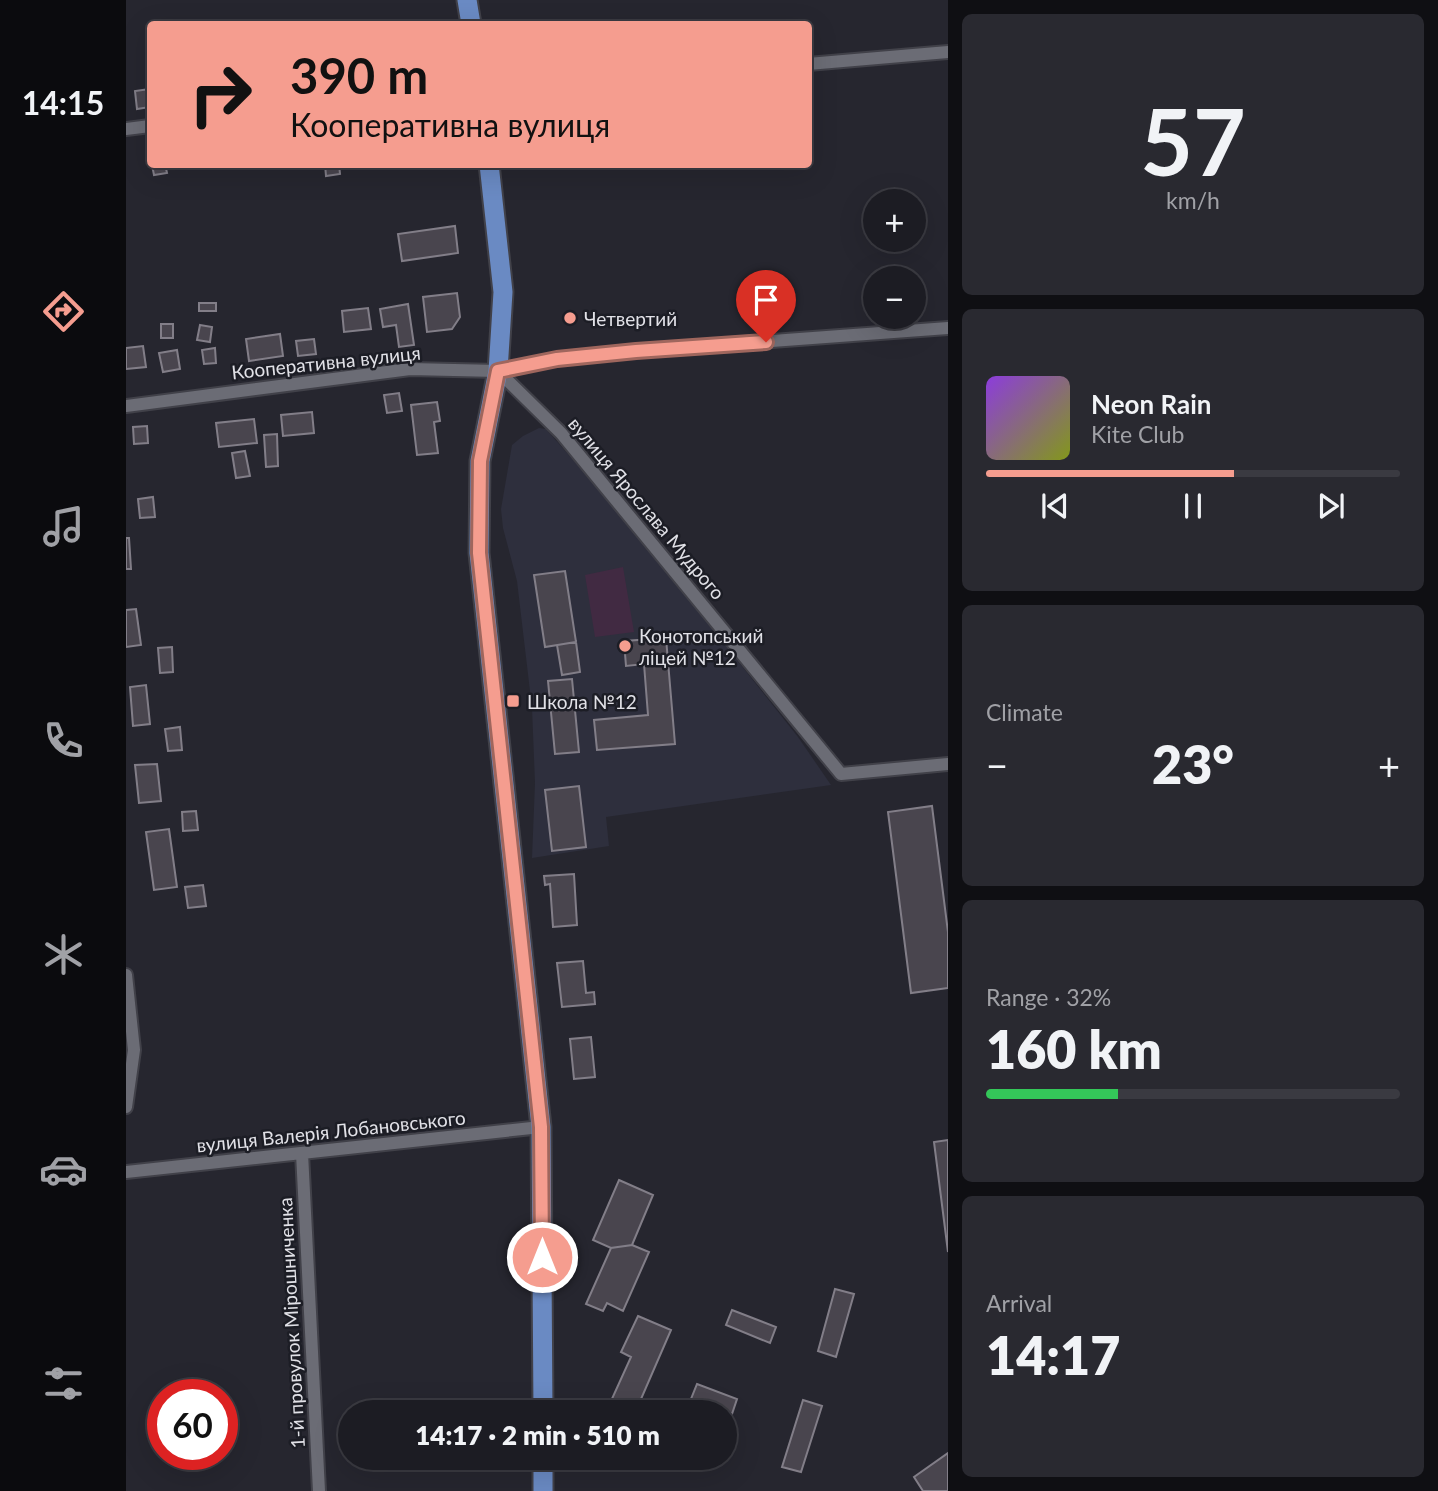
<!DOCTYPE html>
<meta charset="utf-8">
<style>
:root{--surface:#1c1c23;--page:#292930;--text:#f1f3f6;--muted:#a0a1a6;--line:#3a3a41;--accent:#f59d8f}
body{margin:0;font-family:Lato,sans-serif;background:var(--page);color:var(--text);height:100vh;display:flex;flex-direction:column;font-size:26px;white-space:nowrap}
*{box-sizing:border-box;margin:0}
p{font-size:23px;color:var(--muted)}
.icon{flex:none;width:38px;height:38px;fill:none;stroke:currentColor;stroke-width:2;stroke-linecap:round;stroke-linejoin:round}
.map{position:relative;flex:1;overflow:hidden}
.panel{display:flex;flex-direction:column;gap:14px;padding:14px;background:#0f0f13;width:490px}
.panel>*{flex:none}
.banner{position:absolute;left:21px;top:21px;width:665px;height:147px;border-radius:7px;box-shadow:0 7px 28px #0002,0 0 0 2px var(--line);background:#f59d8f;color:#111;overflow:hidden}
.fabs{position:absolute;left:737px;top:189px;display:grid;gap:14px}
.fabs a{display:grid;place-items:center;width:63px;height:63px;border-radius:50%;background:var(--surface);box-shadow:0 7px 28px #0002,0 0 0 2px var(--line);font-size:35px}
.speed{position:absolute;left:21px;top:1379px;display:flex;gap:14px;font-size:35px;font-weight:700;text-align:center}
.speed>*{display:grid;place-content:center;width:91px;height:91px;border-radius:50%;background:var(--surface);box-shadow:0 7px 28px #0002,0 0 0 2px var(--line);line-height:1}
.speed .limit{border:10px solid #d22;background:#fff;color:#111}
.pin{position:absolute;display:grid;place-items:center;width:60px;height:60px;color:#fff;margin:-72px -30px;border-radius:50% 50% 50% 0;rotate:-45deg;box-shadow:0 0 7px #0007}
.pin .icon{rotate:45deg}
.me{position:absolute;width:77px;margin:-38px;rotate:0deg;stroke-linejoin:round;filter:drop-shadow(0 0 5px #0008)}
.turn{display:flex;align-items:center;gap:24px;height:147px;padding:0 28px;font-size:32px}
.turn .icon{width:91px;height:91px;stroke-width:2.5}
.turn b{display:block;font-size:49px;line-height:60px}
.big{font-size:52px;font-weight:800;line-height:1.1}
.panel .card{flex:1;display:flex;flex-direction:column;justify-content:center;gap:10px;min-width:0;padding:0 24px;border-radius:10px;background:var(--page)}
.panel .dial{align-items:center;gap:0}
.dial b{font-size:91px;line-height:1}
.song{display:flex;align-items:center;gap:21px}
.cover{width:84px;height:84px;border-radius:10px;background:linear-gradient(135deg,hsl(270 70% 55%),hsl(70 70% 35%))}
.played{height:7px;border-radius:4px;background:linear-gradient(90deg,var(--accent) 60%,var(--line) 60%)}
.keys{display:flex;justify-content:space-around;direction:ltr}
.heat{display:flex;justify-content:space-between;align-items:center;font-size:38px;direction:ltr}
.charge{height:10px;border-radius:5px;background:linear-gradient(90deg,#34c759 32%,var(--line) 0)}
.trip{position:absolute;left:212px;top:1400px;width:399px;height:70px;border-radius:35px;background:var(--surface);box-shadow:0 7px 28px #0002,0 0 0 2px var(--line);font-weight:800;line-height:70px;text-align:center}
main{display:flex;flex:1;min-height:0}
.dock{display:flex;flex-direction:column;width:126px;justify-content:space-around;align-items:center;background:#0b0b0e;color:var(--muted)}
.dock .icon{width:49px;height:49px}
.dock .on{color:var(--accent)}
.dock b{font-size:32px;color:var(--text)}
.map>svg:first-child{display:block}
</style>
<main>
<nav class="dock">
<b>14:15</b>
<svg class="icon on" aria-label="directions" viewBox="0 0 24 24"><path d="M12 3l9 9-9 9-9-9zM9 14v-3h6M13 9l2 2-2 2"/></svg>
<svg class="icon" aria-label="music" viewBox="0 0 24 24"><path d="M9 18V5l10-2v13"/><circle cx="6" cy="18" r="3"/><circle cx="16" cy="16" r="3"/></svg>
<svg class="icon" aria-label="phone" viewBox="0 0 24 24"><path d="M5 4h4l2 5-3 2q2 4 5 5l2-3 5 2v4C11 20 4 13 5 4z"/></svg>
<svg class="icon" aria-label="climate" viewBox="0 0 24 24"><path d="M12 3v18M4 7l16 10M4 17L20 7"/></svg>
<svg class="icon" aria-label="car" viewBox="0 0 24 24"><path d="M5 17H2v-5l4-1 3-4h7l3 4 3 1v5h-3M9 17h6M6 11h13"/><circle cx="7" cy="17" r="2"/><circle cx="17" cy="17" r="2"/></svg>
<svg class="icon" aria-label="filters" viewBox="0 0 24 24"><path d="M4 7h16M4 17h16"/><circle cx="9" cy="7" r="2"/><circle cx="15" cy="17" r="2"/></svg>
</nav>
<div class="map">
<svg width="822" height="1491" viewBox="0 0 822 1491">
<rect width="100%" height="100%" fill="#26262f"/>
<!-- built -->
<path fill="#2e2f3d" d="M 413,428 L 420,429 L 470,486 L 573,612 L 672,737 L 705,785 L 480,817 L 483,846 L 406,858 L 409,783 L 406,708 L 391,581 L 377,528 L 375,509 L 386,445 L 397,436 Z"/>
<!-- green -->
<path fill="#412a42" d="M 497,567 L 508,632 L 469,637 L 459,575 Z"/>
<!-- building -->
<path fill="#49454e" stroke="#827e88" stroke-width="2" d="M 24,89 L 24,107 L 11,109 L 9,91 Z
M 39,164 L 41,173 L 28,175 L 26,165 Z
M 199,164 L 213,164 L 214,174 L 200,176 Z
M 329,226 L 332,253 L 276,261 L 272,234 Z
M 331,293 L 334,317 L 326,329 L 301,332 L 297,297 Z
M 73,303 L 90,303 L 90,311 L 73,311 Z
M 282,304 L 288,345 L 273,347 L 270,325 L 257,327 L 254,309 Z
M 242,308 L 245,329 L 218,332 L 216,311 Z
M 35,324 L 47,324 L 47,338 L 35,338 Z
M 74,325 L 86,327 L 84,342 L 71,340 Z
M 154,334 L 157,356 L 123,361 L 120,339 Z
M 188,339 L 190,354 L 172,356 L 170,341 Z
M 17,346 L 20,367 L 0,369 L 0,348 Z
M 89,348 L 90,363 L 78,364 L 76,350 Z
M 51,350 L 54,369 L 37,372 L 33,353 Z
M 273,393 L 276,411 L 261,413 L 258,395 Z
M 311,402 L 314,421 L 308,422 L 312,453 L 291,455 L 285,405 Z
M 186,412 L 188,433 L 157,436 L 155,415 Z
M 128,419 L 131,443 L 93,447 L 90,423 Z
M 21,426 L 22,443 L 8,444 L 7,427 Z
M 151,434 L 152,466 L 140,467 L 138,435 Z
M 119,451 L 124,476 L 110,478 L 106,453 Z
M 27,497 L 29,517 L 14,518 L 12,499 Z
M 0,538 L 3,538 L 5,569 L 0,569 Z
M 439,571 L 450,642 L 419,647 L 408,575 Z
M 10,609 L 15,645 L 0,647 L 0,610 Z
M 540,638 L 549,744 L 471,750 L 468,720 L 522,715 L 518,664 L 500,666 L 498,641 Z
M 450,642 L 454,672 L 436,675 L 431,645 Z
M 46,647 L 47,672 L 34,673 L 32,648 Z
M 446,679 L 453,752 L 429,754 L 422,681 Z
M 20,685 L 24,724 L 7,726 L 4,687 Z
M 54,727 L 56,750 L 42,751 L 39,729 Z
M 31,764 L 35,801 L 13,803 L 9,765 Z
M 453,786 L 460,847 L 426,851 L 419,790 Z
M 806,806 L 822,932 L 822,988 L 785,993 L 762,812 Z
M 70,811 L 72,830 L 57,831 L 56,812 Z
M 43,829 L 51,887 L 28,890 L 20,832 Z
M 448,874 L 451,925 L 427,927 L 424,884 L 419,885 L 418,876 Z
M 77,885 L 80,906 L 62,908 L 59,887 Z
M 457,961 L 460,993 L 468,992 L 469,1004 L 436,1007 L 431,963 Z
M 465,1037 L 469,1077 L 448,1079 L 444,1039 Z
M 822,1140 L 822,1252 L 808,1142 Z
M 493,1180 L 527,1195 L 506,1245 L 485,1248 L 467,1240 Z
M 506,1245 L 523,1252 L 497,1311 L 481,1303 L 477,1311 L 460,1304 L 485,1248 Z
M 709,1289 L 728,1294 L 710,1357 L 692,1351 Z
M 606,1310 L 650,1327 L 644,1343 L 600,1325 Z
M 512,1316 L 545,1330 L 515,1399 L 526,1404 L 522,1412 L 480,1412 L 505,1357 L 495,1352 Z
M 571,1384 L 611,1399 L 606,1414 L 565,1399 Z
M 677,1400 L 696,1406 L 675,1472 L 656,1467 Z
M 822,1453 L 822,1491 L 797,1491 L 788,1477 Z"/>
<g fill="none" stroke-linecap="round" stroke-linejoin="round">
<!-- street casing -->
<g stroke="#414149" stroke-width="16">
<path id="street" d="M 682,64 L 822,52
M 0,129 L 24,126
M 372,371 L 435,433 L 715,774 L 822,764
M 0,406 L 284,369 L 372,371 L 431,359 L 510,351 L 822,328
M 0,975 L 8,1050 L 0,1107
M 176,1153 L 193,1491
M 0,1172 L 415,1127"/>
</g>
<!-- primary casing -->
<g stroke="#414149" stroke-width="23">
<path id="primary" d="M 341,0 L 345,24
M 363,164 L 377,292 L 372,371 L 354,461 L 353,553 L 415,1127 L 417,1412
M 417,1458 L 417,1491"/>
</g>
<!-- street -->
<use href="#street" stroke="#6b6c75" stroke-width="12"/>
<!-- primary -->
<use href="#primary" stroke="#6a8ac3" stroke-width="19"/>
</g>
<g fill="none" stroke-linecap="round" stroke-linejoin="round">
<!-- route casing -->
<g stroke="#9f665d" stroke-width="18">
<path id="route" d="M 416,1257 L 415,1127 L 353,553 L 354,461 L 372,371 L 431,359 L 510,351 L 640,342"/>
</g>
<!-- route -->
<use href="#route" stroke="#f59d8f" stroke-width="12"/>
</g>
<!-- markers -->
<g fill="#f59d8f" stroke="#1c1d25" stroke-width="2.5">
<circle cx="444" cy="318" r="7"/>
<circle cx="499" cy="646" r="7"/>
<rect x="380" y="694" width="14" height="14" rx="3.5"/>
</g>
<g text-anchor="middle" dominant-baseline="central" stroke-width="5" stroke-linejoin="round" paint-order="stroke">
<!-- poi labels -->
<g font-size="19" fill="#e1e1e7" stroke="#1c1d25" text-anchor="start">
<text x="458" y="318">Четвертий</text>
<text x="513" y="635">Конотопський<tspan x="513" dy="22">ліцей №12</tspan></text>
<text x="401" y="701">Школа №12</text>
</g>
<!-- street labels -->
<g font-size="19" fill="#e1e1e7" stroke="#1c1d25">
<text transform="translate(200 362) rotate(-6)">Кооперативна вулиця</text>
<text transform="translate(521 508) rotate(50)">вулиця Ярослава Мудрого</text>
<text transform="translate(205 1131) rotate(-6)">вулиця Валерія Лобановського</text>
<text transform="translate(165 1323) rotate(-93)">1-й провулок Мірошниченка</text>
</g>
</g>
</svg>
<div class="fabs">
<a>+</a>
<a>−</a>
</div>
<div class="speed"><div class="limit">60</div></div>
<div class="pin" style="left:640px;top:342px;background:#d93025"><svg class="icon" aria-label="arrive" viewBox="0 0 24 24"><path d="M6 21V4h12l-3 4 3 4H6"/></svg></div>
<svg class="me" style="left:416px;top:1257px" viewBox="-20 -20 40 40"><circle r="17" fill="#f59d8f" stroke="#fff" stroke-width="3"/><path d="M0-11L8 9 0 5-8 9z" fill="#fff"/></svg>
<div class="trip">14:17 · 2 min · 510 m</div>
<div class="banner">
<div class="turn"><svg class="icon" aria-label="right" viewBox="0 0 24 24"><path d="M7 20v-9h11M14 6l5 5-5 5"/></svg><div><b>390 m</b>Кооперативна вулиця</div></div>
</div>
</div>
<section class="panel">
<div class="card dial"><b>57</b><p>km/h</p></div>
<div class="card">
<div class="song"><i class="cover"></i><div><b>Neon Rain</b><p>Kite Club</p></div></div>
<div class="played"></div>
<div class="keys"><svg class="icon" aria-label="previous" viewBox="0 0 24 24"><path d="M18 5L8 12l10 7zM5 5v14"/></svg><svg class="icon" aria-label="pause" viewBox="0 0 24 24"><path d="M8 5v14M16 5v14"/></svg><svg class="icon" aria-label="next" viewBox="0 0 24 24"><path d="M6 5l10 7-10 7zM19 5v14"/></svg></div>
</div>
<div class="card"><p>Climate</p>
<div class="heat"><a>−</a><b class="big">23°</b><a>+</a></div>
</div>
<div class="card"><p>Range · 32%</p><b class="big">160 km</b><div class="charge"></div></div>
<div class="card"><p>Arrival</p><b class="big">14:17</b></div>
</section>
</main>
